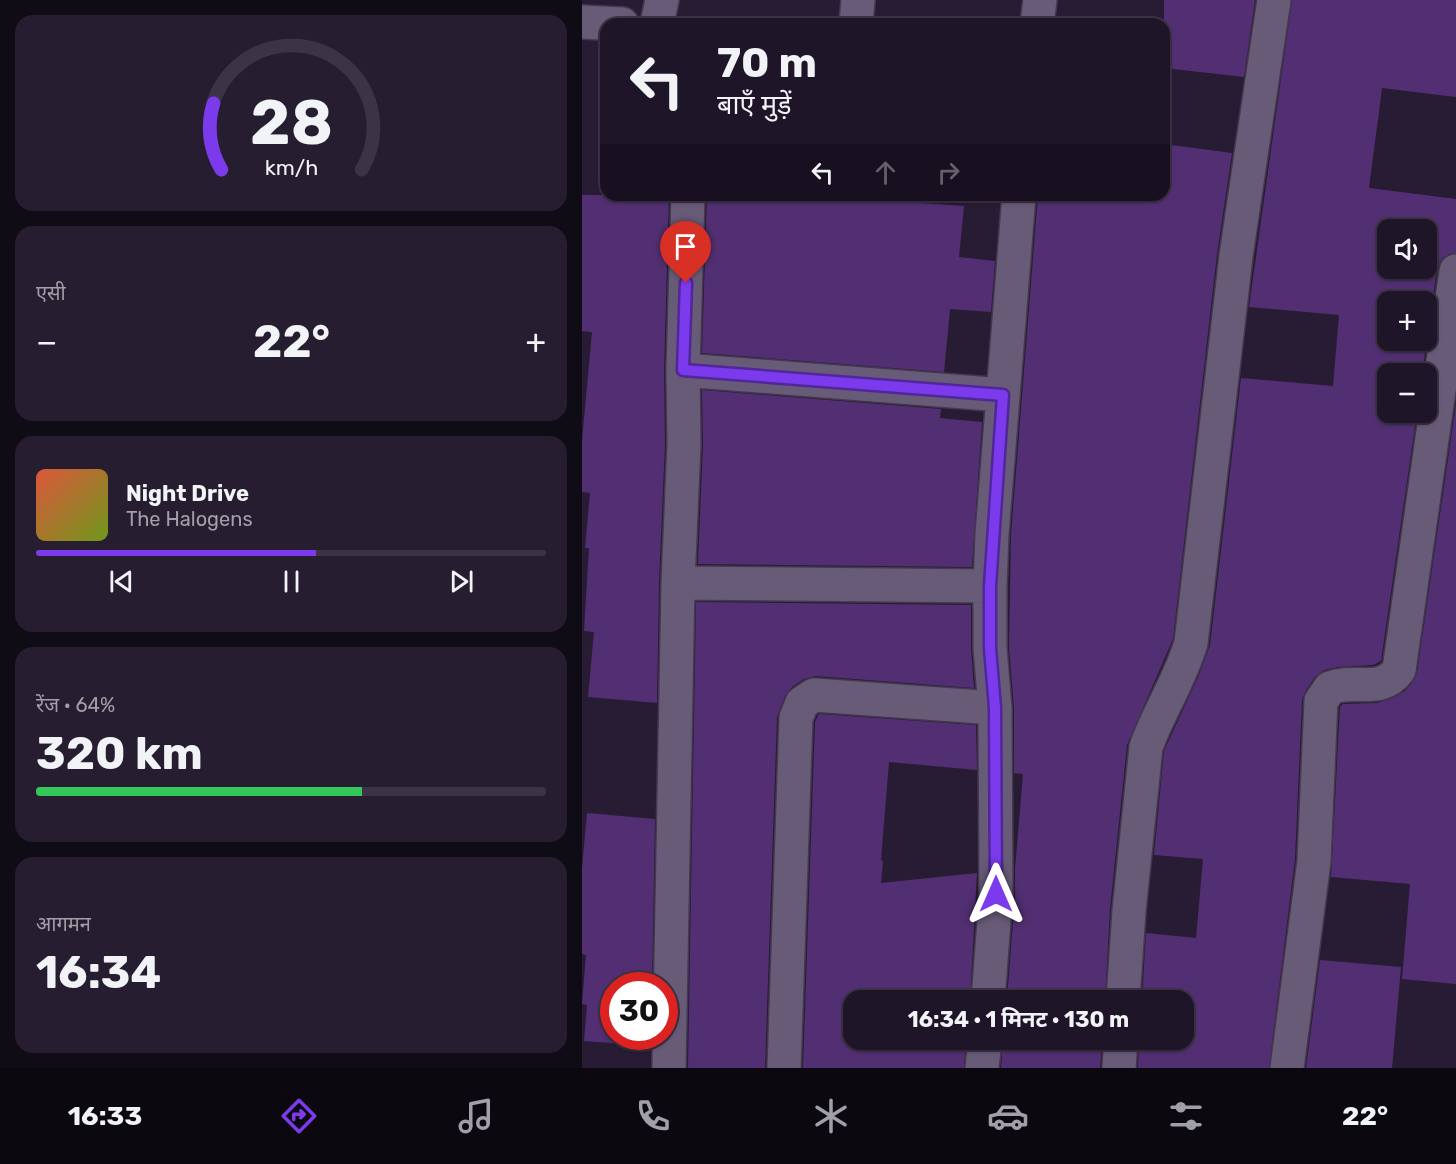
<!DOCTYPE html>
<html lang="hi">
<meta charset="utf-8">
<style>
:root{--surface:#1e1528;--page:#261e30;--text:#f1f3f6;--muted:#a19fa8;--line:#3c3445;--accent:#7c3aed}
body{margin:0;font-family:Rubik,"Noto Sans Devanagari",sans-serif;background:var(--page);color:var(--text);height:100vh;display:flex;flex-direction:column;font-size:22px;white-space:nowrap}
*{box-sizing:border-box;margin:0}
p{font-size:20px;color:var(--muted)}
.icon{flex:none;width:33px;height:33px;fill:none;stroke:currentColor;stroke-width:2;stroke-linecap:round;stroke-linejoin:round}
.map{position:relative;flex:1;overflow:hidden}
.details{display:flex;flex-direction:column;gap:15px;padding:15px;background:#100c16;width:582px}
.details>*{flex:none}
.guide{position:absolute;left:18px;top:18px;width:570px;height:183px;border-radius:18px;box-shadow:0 2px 4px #0004,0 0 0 2px var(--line);background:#1e1528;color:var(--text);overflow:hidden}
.controls{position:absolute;left:795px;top:219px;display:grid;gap:12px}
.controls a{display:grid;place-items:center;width:60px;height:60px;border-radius:12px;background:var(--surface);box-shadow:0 2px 4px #0004,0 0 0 2px var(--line);font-size:30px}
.speed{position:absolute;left:18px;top:972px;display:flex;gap:12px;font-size:30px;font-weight:700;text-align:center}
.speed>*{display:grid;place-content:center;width:78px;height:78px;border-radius:50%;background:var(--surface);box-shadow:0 2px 4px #0004,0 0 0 2px var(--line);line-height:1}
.speed .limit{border:9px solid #d22;background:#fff;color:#111}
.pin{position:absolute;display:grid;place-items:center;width:51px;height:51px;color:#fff;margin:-62px -26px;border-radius:50% 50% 50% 0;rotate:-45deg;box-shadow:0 0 6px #0007}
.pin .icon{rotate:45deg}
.me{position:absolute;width:66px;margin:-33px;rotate:0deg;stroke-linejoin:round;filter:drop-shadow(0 0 4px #0008)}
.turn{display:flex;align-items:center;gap:21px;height:126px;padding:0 18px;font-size:27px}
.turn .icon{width:78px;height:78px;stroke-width:2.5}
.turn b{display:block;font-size:42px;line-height:51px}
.lanes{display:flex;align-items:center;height:57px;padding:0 18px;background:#0003;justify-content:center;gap:30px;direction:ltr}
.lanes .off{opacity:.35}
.big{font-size:45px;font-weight:700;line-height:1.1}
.details .tile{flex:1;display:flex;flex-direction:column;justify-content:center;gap:9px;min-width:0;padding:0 21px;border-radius:18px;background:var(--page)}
.details .dial{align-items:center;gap:0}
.dial svg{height:156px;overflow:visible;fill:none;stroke:var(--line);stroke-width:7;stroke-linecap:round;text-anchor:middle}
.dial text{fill:var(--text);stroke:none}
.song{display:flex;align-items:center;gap:18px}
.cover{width:72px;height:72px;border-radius:9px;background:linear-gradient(135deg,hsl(10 70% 55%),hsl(80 70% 35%))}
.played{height:6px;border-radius:3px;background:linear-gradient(90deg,var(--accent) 55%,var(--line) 55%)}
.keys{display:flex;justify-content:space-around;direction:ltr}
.heat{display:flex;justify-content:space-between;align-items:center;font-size:33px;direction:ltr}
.charge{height:9px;border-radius:4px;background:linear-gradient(90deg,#34c759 64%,var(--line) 0)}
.trip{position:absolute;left:261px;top:990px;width:351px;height:60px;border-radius:18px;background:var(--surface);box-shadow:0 2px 4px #0004,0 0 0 2px var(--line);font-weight:700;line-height:60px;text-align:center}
.menu{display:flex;height:96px;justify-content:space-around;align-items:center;background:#0c0810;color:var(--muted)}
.menu .icon{width:42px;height:42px}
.menu .current{color:var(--accent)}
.menu b{font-size:27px;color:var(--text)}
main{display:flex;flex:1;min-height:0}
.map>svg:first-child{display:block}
</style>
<main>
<section class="details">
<div class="tile dial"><svg viewBox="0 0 100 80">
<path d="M14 69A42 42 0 1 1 86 69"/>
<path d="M14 69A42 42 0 0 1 10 35" stroke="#7c3aed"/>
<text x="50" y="56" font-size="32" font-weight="700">28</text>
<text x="50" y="72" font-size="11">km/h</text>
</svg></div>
<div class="tile"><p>एसी</p>
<div class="heat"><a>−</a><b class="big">22°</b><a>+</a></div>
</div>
<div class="tile">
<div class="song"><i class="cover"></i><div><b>Night Drive</b><p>The Halogens</p></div></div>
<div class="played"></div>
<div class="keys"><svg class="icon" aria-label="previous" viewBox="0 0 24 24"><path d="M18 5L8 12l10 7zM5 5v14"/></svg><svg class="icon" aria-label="pause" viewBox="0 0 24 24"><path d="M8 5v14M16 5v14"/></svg><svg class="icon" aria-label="next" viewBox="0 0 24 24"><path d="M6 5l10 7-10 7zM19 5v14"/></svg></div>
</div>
<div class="tile"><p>रेंज · 64%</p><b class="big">320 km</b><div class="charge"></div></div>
<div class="tile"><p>आगमन</p><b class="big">16:34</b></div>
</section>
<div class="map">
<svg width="874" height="1068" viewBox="0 0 874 1068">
<rect width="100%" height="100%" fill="#281c35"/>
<!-- building -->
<path fill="#522f72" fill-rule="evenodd" d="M 582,0 L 673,0 L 662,77 L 582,68 Z
M 710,0 L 874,0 L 874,97 L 800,88 L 787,188 L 874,199 L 874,253 L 867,254 L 860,259 L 855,268 L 840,374 L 806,374 L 806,412 L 835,412 L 799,661 L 791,665 L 756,667 L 742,670 L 733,677 L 724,690 L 720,700 L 713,859 L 687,1068 L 556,1068 L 557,1040 L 602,1040 L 602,1000 L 560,1000 L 564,933 L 614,938 L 621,859 L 572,855 L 582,751 L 616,677 L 628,645 L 659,378 L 751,386 L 757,315 L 667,307 ZM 806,230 L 844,230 L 844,268 L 806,268 ZM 806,302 L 844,302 L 844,340 L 806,340 Z
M 582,144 L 650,153 L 635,254 L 591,639 L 545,745 L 528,909 L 523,1000 L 425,1000 L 433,895 L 433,869 L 441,774 L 432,773 L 432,708 L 427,647 L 429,535 L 456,195 L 582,195 Z
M 0,195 L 87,195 L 82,370 L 83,444 L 77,583 L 75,703 L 6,697 L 12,632 L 2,631 L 7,548 L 3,548 L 8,493 L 0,492 L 0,441 L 10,332 L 0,331 Z
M 125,195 L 339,195 L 339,203 L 382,206 L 377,257 L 413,261 L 409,312 L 368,309 L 362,372 L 120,353 Z
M 120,390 L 359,409 L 358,418 L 400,422 L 390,567 L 116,564 L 121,445 Z
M 874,404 L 874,984 L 820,979 L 828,884 L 749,877 L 758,707 L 761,704 L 795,703 L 811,698 L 823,691 L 830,683 L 835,673 Z
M 114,602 L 389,605 L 389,648 L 392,688 L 233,676 L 222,679 L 210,687 L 203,696 L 195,717 L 183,1068 L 106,1068 Z
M 237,714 L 394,725 L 395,770 L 307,762 L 299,860 L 301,861 L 299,883 L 395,873 L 388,1000 L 272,1000 L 272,1040 L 384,1040 L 382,1068 L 221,1068 L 233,722 Z
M 5,813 L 73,819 L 70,986 L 32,986 L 32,1036 L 69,1036 L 69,1046 L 2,1041 L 5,1005 L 0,1004 L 4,955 L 0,954 L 0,868 Z
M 738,960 L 819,967 L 810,1068 L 724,1068 Z
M 421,1040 L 520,1040 L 518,1068 L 419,1068 Z"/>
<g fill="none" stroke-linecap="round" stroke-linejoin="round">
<!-- minor casing -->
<g stroke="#43394e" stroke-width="36">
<path id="minor" d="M 0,22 L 40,24
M 75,24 L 80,0
M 274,24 L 276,0
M 455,24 L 458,0
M 101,370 L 421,395
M 96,583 L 408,586 L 410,534 L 437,195
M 406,1000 L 414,894 L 413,708 L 408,648 L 408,586
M 541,1000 L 547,911 L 564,747 C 577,711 598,680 609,643 L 654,256 L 692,0
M 87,1068 L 96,583 L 102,444 L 101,370 L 106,195
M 202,1068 L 214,718 L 220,703 L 232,695 L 413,708
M 400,1068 L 403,1040
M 537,1068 L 539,1040
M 705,1068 L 732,861 L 739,701 L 748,688 C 775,678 798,695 817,670 L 874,271"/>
</g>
<!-- minor -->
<use href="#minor" stroke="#685b78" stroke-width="33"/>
</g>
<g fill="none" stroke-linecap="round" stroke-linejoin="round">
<!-- route casing -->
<g stroke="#51269a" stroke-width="15">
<path id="route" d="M 104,283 L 101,370 L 421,395 L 408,586 L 408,648 L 413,708 L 414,894"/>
</g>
<!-- route -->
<use href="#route" stroke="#7c3aed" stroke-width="10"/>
</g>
</svg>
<div class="controls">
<a><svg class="icon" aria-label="sound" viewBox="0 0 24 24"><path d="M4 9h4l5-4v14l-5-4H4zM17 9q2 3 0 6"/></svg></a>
<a>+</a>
<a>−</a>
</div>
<div class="speed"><div class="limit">30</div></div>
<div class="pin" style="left:104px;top:283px;background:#d93025"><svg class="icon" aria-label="arrive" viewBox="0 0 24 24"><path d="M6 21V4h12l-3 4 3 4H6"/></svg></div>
<svg class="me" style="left:414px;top:894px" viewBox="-20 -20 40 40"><path d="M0-17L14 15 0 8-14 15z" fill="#7c3aed" stroke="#fff" stroke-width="4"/></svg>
<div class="trip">16:34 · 1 मिनट · 130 m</div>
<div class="guide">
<div class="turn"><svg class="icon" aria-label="left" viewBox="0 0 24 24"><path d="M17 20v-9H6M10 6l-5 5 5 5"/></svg><div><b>70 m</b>बाएँ मुड़ें</div></div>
<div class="lanes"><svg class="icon" aria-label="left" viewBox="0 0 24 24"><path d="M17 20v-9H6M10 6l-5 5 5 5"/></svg><svg class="icon off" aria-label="ahead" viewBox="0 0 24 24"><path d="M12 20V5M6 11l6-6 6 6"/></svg><svg class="icon off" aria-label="right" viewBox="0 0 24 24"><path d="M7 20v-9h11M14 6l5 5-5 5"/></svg></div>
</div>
</div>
</main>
<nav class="menu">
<b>16:33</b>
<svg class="icon current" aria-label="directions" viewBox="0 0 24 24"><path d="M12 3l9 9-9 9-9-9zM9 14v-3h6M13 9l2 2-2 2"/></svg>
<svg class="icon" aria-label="music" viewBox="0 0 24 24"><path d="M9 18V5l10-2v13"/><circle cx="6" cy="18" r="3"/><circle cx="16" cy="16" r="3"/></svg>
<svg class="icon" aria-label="phone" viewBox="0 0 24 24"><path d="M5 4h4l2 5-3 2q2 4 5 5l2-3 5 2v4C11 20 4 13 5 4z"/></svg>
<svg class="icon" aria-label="climate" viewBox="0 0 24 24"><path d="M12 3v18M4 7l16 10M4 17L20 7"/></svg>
<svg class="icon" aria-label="car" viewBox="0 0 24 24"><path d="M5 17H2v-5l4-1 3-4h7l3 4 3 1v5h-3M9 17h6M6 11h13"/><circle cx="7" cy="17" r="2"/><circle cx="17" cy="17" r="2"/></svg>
<svg class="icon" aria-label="filters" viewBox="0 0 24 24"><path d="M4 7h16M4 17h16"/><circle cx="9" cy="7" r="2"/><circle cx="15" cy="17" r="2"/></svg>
<b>22°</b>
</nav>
